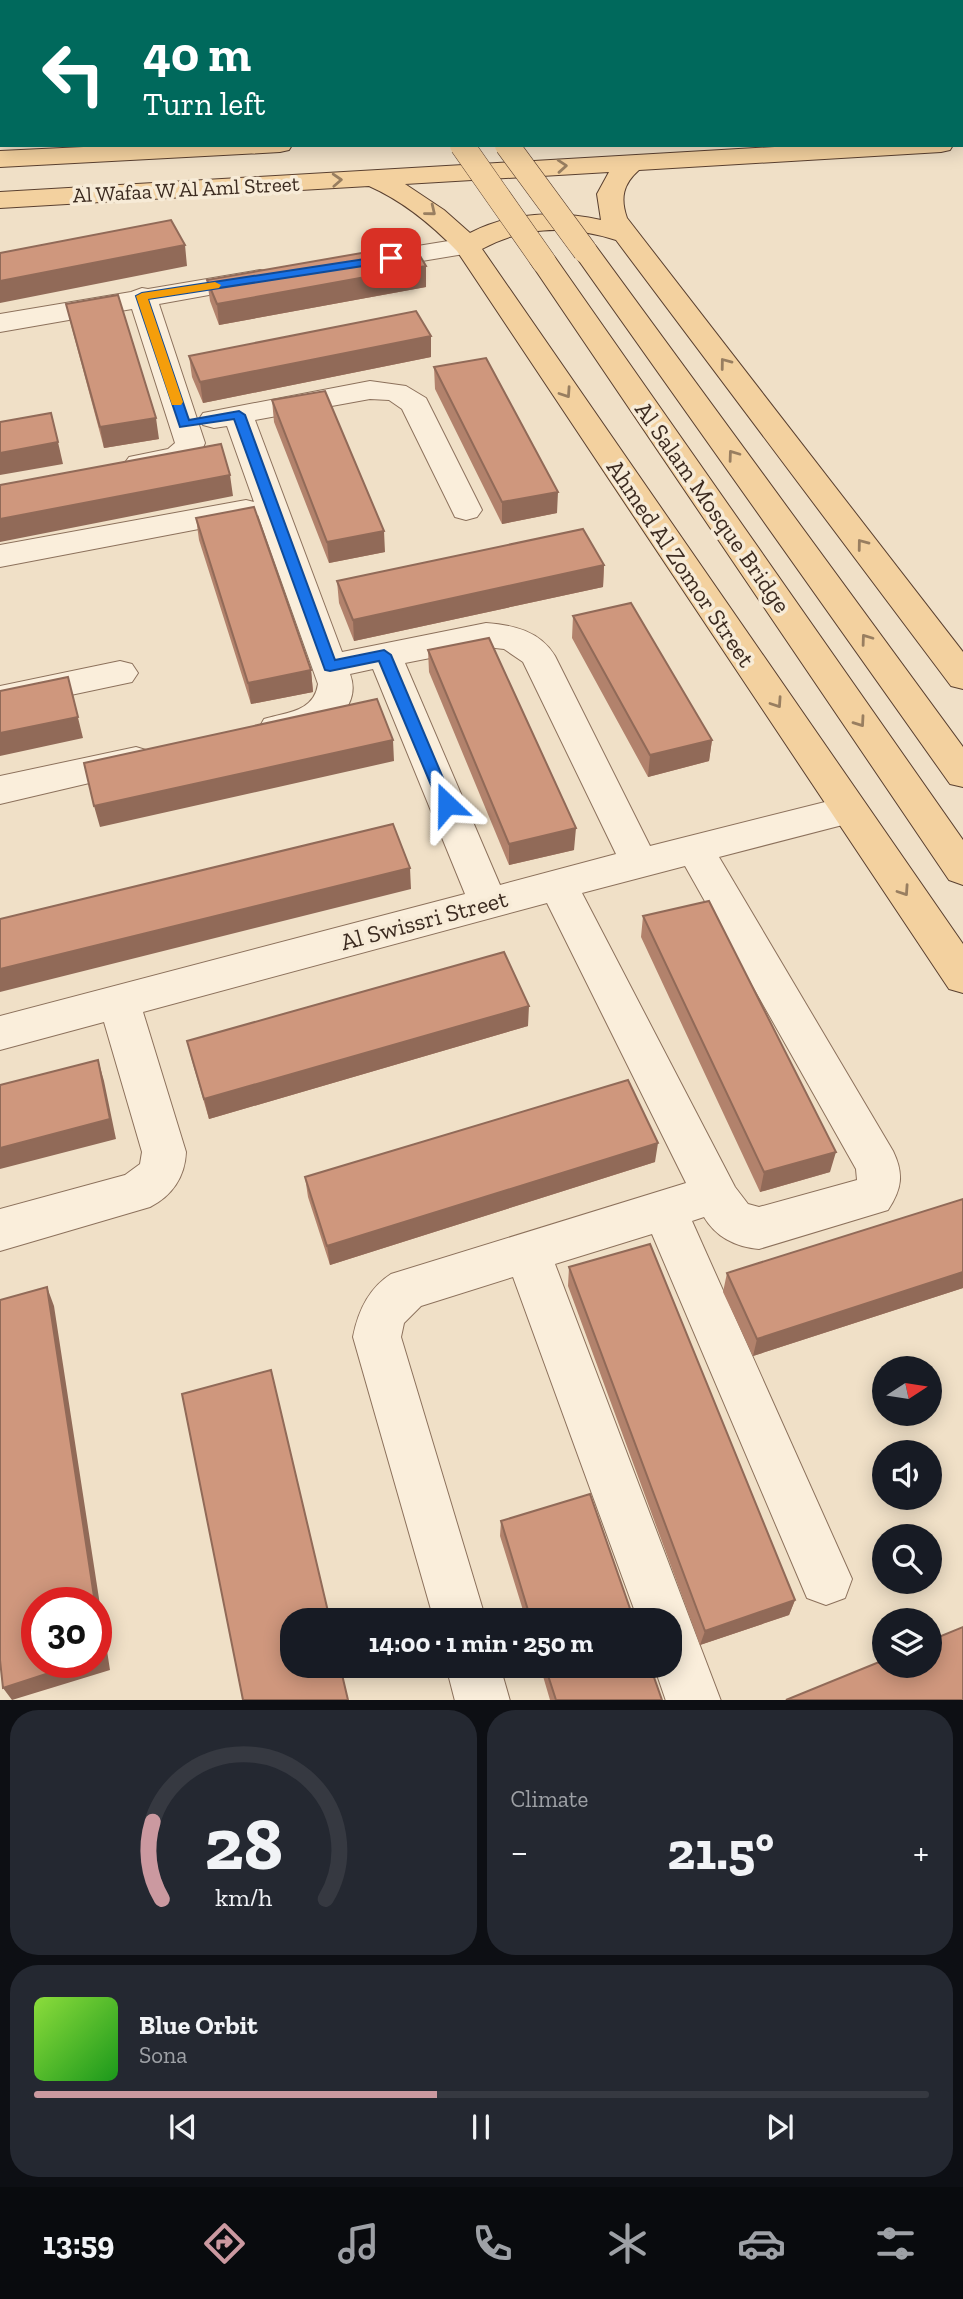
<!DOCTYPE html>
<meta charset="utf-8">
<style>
:root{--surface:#171b24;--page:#242831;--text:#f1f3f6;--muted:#9ea1a6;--line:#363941;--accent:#cb99a0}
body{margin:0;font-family:"Zilla Slab",serif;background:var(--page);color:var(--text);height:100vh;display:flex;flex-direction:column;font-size:26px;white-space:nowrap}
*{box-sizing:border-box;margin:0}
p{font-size:23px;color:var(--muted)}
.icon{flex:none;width:38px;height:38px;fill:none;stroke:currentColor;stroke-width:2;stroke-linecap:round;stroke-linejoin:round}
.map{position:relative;height:1700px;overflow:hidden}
.panel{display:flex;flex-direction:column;gap:10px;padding:10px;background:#0d0f14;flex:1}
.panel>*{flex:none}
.guide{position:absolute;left:0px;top:0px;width:964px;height:147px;box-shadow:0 4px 18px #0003;background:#00695c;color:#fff;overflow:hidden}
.needle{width:46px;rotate:78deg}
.fabs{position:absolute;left:872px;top:1356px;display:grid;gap:14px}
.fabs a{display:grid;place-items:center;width:70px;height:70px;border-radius:50%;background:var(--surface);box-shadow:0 4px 18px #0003;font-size:35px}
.speed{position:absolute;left:21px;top:1587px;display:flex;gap:14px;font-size:35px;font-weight:700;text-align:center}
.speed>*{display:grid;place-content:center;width:91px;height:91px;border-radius:50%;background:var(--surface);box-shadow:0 4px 18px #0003;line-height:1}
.speed .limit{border:10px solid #d22;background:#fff;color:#111}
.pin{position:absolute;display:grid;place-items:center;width:60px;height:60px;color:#fff;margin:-30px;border-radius:14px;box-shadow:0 4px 10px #0006}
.me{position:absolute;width:77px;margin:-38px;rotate:337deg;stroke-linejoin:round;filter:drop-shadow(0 0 5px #0008)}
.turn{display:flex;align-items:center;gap:24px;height:147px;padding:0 28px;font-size:32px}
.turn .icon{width:91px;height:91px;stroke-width:2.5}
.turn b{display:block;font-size:49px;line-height:60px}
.big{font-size:52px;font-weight:800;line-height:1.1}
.panel .card{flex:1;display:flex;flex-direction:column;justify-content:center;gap:10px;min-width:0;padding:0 24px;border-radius:28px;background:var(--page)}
.panel .dial{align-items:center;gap:0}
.dial svg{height:182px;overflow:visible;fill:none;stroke:var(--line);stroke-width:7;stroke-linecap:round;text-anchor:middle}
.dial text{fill:var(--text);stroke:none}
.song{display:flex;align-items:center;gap:21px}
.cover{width:84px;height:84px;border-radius:10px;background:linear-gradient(135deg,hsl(90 70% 55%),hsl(120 70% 35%))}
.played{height:7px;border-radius:4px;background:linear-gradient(90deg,var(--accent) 45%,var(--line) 45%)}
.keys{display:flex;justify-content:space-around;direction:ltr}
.heat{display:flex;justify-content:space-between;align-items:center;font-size:38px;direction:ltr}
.panel .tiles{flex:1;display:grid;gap:10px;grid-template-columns:1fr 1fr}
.card:last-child{grid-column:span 2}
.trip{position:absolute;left:280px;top:1608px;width:402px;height:70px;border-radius:28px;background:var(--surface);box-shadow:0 4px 18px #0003;font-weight:800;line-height:70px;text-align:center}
.menu{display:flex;height:112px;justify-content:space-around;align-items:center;background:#090b0e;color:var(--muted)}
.menu .icon{width:49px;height:49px}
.menu .current{color:var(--accent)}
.menu b{font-size:32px;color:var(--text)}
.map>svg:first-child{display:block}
</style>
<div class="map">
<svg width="963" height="1701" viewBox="0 0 963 1701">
<rect width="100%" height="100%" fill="#f0e0c7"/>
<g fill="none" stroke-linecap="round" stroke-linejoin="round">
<!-- lane casing -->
<g stroke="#8c715c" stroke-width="2">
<path id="lane" d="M 603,0 L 628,0 L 602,2 Z"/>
</g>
<!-- street casing -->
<g stroke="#8c715c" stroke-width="2">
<path id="street" d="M 722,0 L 745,0 L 746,2 L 723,2 Z
M 467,238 L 476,240 L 480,246 L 476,252 L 368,270 L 358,268 L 354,262 L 358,256 L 368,254 Z
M 260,270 L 270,272 L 274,278 L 270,284 L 159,304 L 205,443 L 198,459 C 179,468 150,476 129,471 L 124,464 L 129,457 L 168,449 L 175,443 L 132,309 L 0,332 L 0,314 L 131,292 L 142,288 L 148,289 Z
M 370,381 L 406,386 L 426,398 L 482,510 L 477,517 L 466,520 L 455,517 L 402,409 L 389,400 L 370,399 L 255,420 L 342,652 L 486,623 C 513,625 540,631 555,656 L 650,846 L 849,796 L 862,800 L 868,810 L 862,820 L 719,857 L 893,1151 C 904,1174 902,1189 888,1210 L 759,1249 C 736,1247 716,1237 704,1217 L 692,1221 L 852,1579 L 845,1598 L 826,1605 L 807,1598 L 652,1234 L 555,1264 L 721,1701 L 666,1701 L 654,1666 L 670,1666 L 670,1620 L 638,1620 L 513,1277 L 421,1306 L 404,1323 L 401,1337 L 486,1620 L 434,1620 L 353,1337 C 358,1311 369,1288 391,1274 L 686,1183 L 547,903 L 143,1012 L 186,1152 C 185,1177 172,1196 150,1207 L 0,1251 L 0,1209 L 125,1175 L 140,1164 L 142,1152 L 104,1022 L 0,1050 L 0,1016 L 465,894 L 373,669 L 350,674 C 367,719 299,747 264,737 L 259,728 L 264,719 C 287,712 314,712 318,684 L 258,515 L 246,520 L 0,567 L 0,545 L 246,500 L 254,502 L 227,426 L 214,428 L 203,425 L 199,419 L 203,413 ZM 486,647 L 504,649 L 523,662 L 616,854 L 500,885 L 405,663 ZM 685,866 L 856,1169 L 857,1180 L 759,1207 L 748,1204 L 735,1187 L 582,893 Z
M 120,661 L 132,664 L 138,673 L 132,682 L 0,710 L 0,686 Z
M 136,747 L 149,751 L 154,760 L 149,769 L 0,804 L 0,776 Z
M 446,1666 L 500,1666 L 510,1701 L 455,1701 Z"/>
</g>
<!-- primary casing -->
<g stroke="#5a4030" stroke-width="2">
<path id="primary" d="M 311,0 L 333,0 L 334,2 L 312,2 Z
M 349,0 L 371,0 L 372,2 L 350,2 Z
M 390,0 L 412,0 L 413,2 L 391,2 Z
M 434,0 L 456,0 L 457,2 L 435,2 Z
M 962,100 L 963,100 L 963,114 L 962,114 Z
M 125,145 L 292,145 L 289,150 L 280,152 L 0,167 L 0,151 Z
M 808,145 L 953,145 L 950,150 L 941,152 L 639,170 C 623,184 620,198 627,218 L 963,652 L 963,689 L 951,686 L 616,240 C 571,226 525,225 482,249 L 963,944 L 963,993 L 949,989 L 457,251 C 431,224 403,201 369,186 L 0,208 L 0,192 ZM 609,172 L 597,194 L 601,220 C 558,210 510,212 470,233 L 444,210 L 405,184 Z
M 585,243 L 595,245 L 963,747 L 963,787 L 950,784 L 572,251 L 575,245 Z
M 544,254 L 554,256 L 963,840 L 963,885 L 949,880 L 530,262 L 534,256 Z"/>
</g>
<!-- lane -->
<use href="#lane" fill="#faeedb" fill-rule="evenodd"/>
<!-- street -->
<use href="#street" fill="#faeedb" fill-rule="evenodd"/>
<!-- primary -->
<use href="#primary" fill="#f3d19f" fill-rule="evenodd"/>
<!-- primary-bridge casing -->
<g stroke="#5a4030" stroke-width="25" stroke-linecap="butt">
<path id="primary-bridge" d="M 462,145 L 544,262
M 507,145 L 585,251"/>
</g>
<!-- primary-bridge -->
<use href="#primary-bridge" stroke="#f3d19f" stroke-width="24"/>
</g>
<!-- wall -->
<path fill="#b2826c" d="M 0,0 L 2,2 L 2,143 L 0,143 Z
M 207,280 L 426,287 L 219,325 L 210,301 Z
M 66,304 L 159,439 L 104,448 L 71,325 Z
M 189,356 L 431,357 L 203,403 L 192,377 Z
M 434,367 L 557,513 L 502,524 L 435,389 Z
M 272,400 L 385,552 L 329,563 L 274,422 Z
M 196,518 L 311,670 L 313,692 L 251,704 L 199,540 Z
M 604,565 L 603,587 L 354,641 L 339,603 L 337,581 Z
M 573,616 L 712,740 L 709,761 L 648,777 L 572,638 Z
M 428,650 L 574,850 L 509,865 L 429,672 Z
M 643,916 L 830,1172 L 760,1192 L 641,937 Z
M 528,1026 L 209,1119 L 192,1061 L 187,1041 Z
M 655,1162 L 330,1265 L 308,1197 L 305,1177 Z
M 963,1199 L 963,1288 L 753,1356 L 723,1292 L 727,1273 Z
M 569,1267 L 795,1600 L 789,1615 L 700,1645 L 568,1286 Z
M 501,1521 L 634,1620 L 526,1620 L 500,1536 Z
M 540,1666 L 650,1666 L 662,1700 L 550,1700 Z"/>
<!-- shaded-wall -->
<path fill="#916a58" d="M 53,0 L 90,0 L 87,2 L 49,2 Z
M 185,245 L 187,266 L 0,303 L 0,281 Z
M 426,266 L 426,287 L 219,325 L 217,304 Z
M 431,336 L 431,357 L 203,403 L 200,382 Z
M 156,418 L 159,439 L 104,448 L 100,427 Z
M 58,442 L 63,464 L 0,475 L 0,453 Z
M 230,475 L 233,496 L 0,542 L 0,519 Z
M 558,492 L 557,513 L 502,524 L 502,502 Z
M 384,531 L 385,552 L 329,563 L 327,542 Z
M 604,565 L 603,587 L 354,641 L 353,620 Z
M 311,670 L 313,692 L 251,704 L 248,683 Z
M 68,677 L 83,738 L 0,756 L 0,733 Z
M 393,740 L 394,761 L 100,827 L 94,806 Z
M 712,740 L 709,761 L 648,777 L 650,755 Z
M 576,828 L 574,850 L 509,865 L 509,844 Z
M 410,868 L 411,889 L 0,992 L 0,969 Z
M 529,1006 L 528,1026 L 209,1119 L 204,1099 Z
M 98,1060 L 104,1081 L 116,1139 L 0,1169 L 0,1148 Z
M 658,1143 L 655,1162 L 330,1265 L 327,1246 Z
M 836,1152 L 830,1172 L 760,1192 L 764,1172 Z
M 963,1272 L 963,1288 L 753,1356 L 757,1339 Z
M 47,1287 L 54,1306 L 110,1670 L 12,1700 L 3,1688 L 83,1662 L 96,1662 L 96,1603 L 95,1603 Z
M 795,1600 L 789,1615 L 700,1645 L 705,1631 Z"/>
<!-- building -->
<path fill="#cf977d" stroke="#916a58" stroke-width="2" d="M 0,0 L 53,0 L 49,2 L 2,2 L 2,42 L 0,43 Z
M 77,0 L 303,0 L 304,2 L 74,2 Z
M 2,42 L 2,118 L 0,118 L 0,43 Z
M 171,220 L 185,245 L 0,281 L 0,253 Z
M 413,244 L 426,266 L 217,304 L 207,280 Z
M 118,295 L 156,418 L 100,427 L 66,304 Z
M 416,311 L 431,336 L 200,382 L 189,356 Z
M 486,358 L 558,492 L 502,502 L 434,367 Z
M 325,391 L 384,531 L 327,542 L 272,400 Z
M 51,413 L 58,442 L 0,453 L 0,422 Z
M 221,444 L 230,475 L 0,519 L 0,485 Z
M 254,507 L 311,670 L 248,683 L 196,518 Z
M 583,529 L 604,565 L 353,620 L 337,581 Z
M 631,603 L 712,740 L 650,755 L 573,616 Z
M 489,638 L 576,828 L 509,844 L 428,650 Z
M 68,677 L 78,717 L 0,733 L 0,691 Z
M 377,699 L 393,740 L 94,806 L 84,763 Z
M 393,824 L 410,868 L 0,969 L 0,919 Z
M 709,901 L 836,1152 L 764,1172 L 643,916 Z
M 504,952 L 529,1006 L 204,1099 L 187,1041 Z
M 98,1060 L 110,1119 L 0,1148 L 0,1085 Z
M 628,1080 L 658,1143 L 327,1246 L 305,1177 Z
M 963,1199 L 963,1272 L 757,1339 L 727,1273 Z
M 650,1244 L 795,1600 L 705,1631 L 569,1267 Z
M 47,1287 L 95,1603 L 37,1603 L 37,1662 L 83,1662 L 3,1688 L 0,1660 L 0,1300 Z
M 271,1370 L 330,1620 L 292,1620 L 292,1666 L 340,1666 L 348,1700 L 243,1700 L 182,1394 Z
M 590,1494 L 634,1620 L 531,1620 L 501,1521 Z
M 96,1614 L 103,1656 L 96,1658 Z
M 963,1627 L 963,1700 L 786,1700 L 884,1660 L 884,1666 L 929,1666 L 929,1641 Z
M 545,1666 L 650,1666 L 662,1700 L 556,1700 Z"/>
<!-- one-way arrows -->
<defs><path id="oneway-chevron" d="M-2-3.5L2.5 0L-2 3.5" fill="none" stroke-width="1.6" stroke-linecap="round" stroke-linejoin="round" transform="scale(1.75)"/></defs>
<g stroke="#987e60">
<use href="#oneway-chevron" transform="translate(562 166) rotate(-4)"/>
<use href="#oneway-chevron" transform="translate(337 180) rotate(-3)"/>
<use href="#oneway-chevron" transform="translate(431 211) rotate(39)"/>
<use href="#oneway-chevron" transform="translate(725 363) rotate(-127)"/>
<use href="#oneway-chevron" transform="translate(566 393) rotate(56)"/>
<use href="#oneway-chevron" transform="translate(733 455) rotate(-126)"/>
<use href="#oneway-chevron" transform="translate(862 544) rotate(-127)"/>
<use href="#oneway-chevron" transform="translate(866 639) rotate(-126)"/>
<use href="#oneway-chevron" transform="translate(777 703) rotate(56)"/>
<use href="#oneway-chevron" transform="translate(860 722) rotate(55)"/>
<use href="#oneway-chevron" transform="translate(904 891) rotate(56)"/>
</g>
<!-- route -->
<path fill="#1a73e8" stroke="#114b97" stroke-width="2" d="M 391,255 L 396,258 L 395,261 L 148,299 L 189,420 L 239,411 L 245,415 L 335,660 L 384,650 L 391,655 L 454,804 L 447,810 L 439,804 L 379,661 L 330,671 L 325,670 L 234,419 L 180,427 L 136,296 L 142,293 Z"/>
<!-- slow -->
<path fill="#f59e0b" d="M 215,282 L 221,285 L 219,288 L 148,299 L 183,402 L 181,405 L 172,405 L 136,296 L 142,293 Z"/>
<g text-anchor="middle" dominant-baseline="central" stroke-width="7" stroke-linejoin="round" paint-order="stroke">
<!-- far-street labels -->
<g font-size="21" fill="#3c2b20" stroke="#f7ebd7">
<text transform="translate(186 189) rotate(-3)">Al Wafaa W Al Aml Street</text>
</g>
<!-- street labels -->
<g font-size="24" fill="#3c2b20" stroke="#f7ebd7">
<text transform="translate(713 507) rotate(55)">Al Salam Mosque Bridge</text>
<text transform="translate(681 563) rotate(56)">Ahmed Al Zomor Street</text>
<text transform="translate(424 920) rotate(-15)">Al Swissri Street</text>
</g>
</g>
</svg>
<div class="fabs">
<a><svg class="needle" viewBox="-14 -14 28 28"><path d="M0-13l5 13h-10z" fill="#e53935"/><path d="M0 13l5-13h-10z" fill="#9ea1a6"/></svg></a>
<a><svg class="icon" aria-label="sound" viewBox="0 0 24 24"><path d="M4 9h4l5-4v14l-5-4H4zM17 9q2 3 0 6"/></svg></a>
<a><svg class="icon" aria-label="search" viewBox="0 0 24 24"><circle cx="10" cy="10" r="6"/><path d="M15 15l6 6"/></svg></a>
<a><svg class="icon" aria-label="layers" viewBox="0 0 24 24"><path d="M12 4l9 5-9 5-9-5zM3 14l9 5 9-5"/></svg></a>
</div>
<div class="speed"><div class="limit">30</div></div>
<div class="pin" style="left:391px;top:258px;background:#d93025"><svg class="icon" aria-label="arrive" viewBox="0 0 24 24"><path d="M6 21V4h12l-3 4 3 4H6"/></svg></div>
<svg class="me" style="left:447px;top:804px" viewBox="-20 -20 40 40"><path d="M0-17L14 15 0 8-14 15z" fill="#1a73e8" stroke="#fff" stroke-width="4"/></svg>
<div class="trip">14:00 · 1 min · 250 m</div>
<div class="guide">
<div class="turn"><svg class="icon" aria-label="left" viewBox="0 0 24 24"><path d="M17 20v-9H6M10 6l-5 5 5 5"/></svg><div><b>40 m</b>Turn left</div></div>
</div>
</div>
<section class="panel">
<div class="tiles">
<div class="card dial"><svg viewBox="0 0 100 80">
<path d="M14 69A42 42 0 1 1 86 69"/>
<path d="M14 69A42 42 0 0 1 10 35" stroke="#cb99a0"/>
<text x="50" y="56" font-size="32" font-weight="700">28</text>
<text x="50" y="72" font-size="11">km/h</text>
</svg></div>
<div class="card"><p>Climate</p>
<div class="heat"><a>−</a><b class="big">21.5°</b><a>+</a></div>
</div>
<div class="card">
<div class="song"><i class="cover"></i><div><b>Blue Orbit</b><p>Sona</p></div></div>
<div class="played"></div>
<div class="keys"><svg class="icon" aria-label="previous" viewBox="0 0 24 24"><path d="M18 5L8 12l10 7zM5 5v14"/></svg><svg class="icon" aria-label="pause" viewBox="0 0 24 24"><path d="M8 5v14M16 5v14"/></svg><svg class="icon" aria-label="next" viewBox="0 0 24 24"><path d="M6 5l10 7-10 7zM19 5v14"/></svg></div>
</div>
</div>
</section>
<nav class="menu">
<b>13:59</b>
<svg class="icon current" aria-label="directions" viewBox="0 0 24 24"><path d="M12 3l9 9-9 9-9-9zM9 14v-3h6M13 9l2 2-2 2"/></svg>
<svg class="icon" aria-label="music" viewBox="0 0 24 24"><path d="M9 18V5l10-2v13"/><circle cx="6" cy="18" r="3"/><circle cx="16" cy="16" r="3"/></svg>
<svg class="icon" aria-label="phone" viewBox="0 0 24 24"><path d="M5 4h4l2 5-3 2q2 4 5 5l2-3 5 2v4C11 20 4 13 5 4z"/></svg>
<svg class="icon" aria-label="climate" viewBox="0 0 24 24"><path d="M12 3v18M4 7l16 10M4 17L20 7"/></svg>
<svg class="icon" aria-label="car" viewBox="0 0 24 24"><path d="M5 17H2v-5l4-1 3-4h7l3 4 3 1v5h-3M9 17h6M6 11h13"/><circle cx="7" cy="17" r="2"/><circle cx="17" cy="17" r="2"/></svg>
<svg class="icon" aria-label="filters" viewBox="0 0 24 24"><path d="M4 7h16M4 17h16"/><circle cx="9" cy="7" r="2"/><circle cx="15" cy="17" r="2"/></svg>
</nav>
